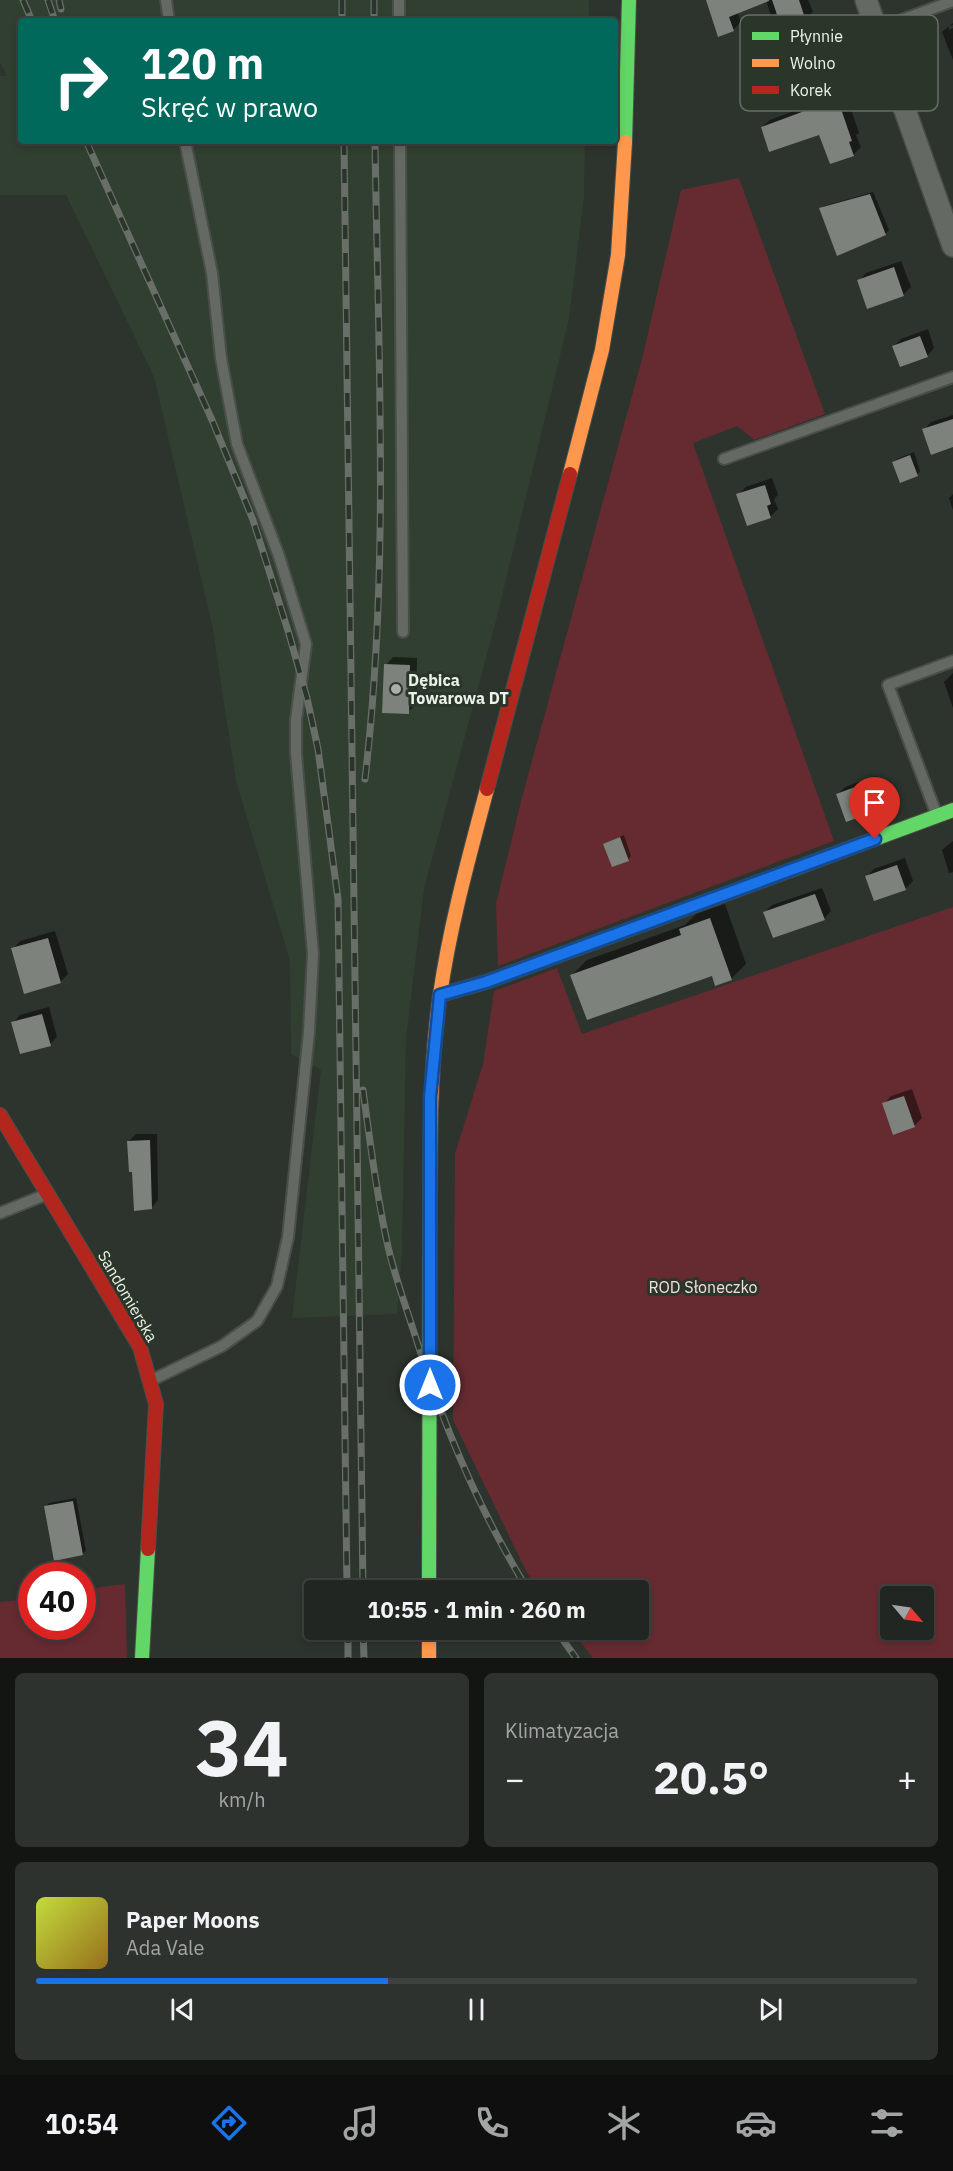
<!DOCTYPE html>
<html lang="pl">
<meta charset="utf-8">
<style>
:root{--surface:#222622;--page:#2e322f;--text:#f1f3f6;--muted:#a2a5a5;--line:#3f4340;--accent:#1a73e8}
body{margin:0;font-family:"IBM Plex Sans",sans-serif;background:var(--page);color:var(--text);height:100vh;display:flex;flex-direction:column;font-size:22px;white-space:nowrap}
*{box-sizing:border-box;margin:0}
p{font-size:20px;color:var(--muted)}
.icon{flex:none;width:33px;height:33px;fill:none;stroke:currentColor;stroke-width:2;stroke-linecap:round;stroke-linejoin:round}
.map{position:relative;height:1658px;overflow:hidden}
.sheet{display:flex;flex-direction:column;gap:15px;padding:15px;background:#131513;flex:1}
.sheet>*{flex:none}
.hud{position:absolute;left:18px;top:18px;width:600px;height:126px;border-radius:6px;box-shadow:0 3px 9px #0003,0 0 0 2px var(--line);background:#00695c;color:#fff;overflow:hidden}
.needle{width:39px;rotate:119deg}
.tools{position:absolute;left:880px;top:1586px;display:grid;gap:12px}
.tools a{display:grid;place-items:center;width:54px;height:54px;border-radius:6px;background:var(--surface);box-shadow:0 3px 9px #0003,0 0 0 2px var(--line);font-size:30px}
.speed{position:absolute;left:18px;top:1562px;display:flex;gap:12px;font-size:30px;font-weight:700;text-align:center}
.speed>*{display:grid;place-content:center;width:78px;height:78px;border-radius:50%;background:var(--surface);box-shadow:0 3px 9px #0003,0 0 0 2px var(--line);line-height:1}
.speed .limit{border:9px solid #d22;background:#fff;color:#111}
.pin{position:absolute;display:grid;place-items:center;width:51px;height:51px;color:#fff;margin:-62px -26px;border-radius:50% 50% 50% 0;rotate:-45deg;box-shadow:0 0 6px #0007}
.pin .icon{rotate:45deg}
.me{position:absolute;width:66px;margin:-33px;rotate:0deg;stroke-linejoin:round;filter:drop-shadow(0 0 4px #0008)}
.turn{display:flex;align-items:center;gap:21px;height:126px;padding:0 24px;font-size:27px}
.turn .icon{width:78px;height:78px;stroke-width:2.5}
.turn b{display:block;font-size:42px;line-height:51px}
.big{font-size:45px;font-weight:700;line-height:1.1}
.sheet .widget{flex:1;display:flex;flex-direction:column;justify-content:center;gap:9px;min-width:0;padding:0 21px;border-radius:9px;background:var(--page)}
.sheet .dial{align-items:center;gap:0}
.dial b{font-size:78px;line-height:1}
.song{display:flex;align-items:center;gap:18px}
.cover{width:72px;height:72px;border-radius:9px;background:linear-gradient(135deg,hsl(70 70% 55%),hsl(40 70% 35%))}
.played{height:6px;border-radius:3px;background:linear-gradient(90deg,var(--accent) 40%,var(--line) 40%)}
.keys{display:flex;justify-content:space-around;direction:ltr}
.heat{display:flex;justify-content:space-between;align-items:center;font-size:33px;direction:ltr}
.sheet .tiles{flex:1;display:grid;gap:15px;grid-template-columns:1fr 1fr}
.widget:last-child{grid-column:span 2}
.trip{position:absolute;left:304px;top:1580px;width:345px;height:60px;border-radius:6px;background:var(--surface);box-shadow:0 3px 9px #0003,0 0 0 2px var(--line);font-weight:700;line-height:60px;text-align:center}
.tabs{display:flex;height:96px;justify-content:space-around;align-items:center;background:#0e0f0e;color:var(--muted)}
.tabs .icon{width:42px;height:42px}
.tabs .active{color:var(--accent)}
.tabs b{font-size:27px;color:var(--text)}
.map>svg:first-child{display:block}
</style>
<div class="map">
<svg width="953" height="1658" viewBox="0 0 953 1658">
<rect width="100%" height="100%" fill="#2d332d"/>
<!-- built -->
<path fill="#303f30" d="M 0,0 L 589,0 L 589,21 L 21,21 L 21,141 L 585,141 L 584,197 L 569,319 L 497,617 L 424,889 L 406,1039 L 402,1253 L 397,1314 L 292,1318 L 321,1070 L 291,1054 L 290,961 L 236,781 L 212,625 L 154,377 L 66,195 L 0,195 L 0,76 L 7,76 L 0,62 Z"/>
<!-- green -->
<path fill="#652b31" fill-rule="evenodd" d="M 739,178 L 825,414 L 754,440 L 737,426 L 693,443 L 834,841 L 498,966 L 496,904 L 521,801 L 642,359 L 681,190 Z
M 953,907 L 953,1658 L 593,1658 L 570,1629 L 639,1629 L 639,1590 L 540,1590 L 527,1573 L 453,1420 L 455,1154 L 483,1064 L 494,991 L 557,968 L 582,1034 ZM 891,1596 L 924,1596 L 924,1629 L 891,1629 Z
M 125,1584 L 127,1658 L 0,1658 L 0,1602 L 31,1599 L 32,1626 L 82,1626 L 83,1592 L 100,1587 Z"/>
<!-- shadow -->
<path fill="#0007" d="M 708,0 L 808,0 L 813,12 L 805,19 L 778,13 L 771,16 L 766,0 L 737,12 L 741,22 L 734,29 L 719,35 Z
M 953,23 L 953,25 L 949,26 L 949,30 L 953,28 L 953,60 L 942,32 Z
M 844,65 L 852,92 L 847,97 L 859,133 L 856,135 L 861,147 L 853,155 L 820,133 L 762,127 L 770,120 L 810,105 L 803,84 L 811,76 Z
M 873,192 L 889,230 L 885,234 L 820,209 L 824,206 Z
M 901,261 L 911,287 L 903,295 L 859,281 L 866,273 Z
M 928,329 L 934,348 L 927,356 L 894,346 L 901,339 Z
M 953,415 L 953,446 L 924,430 L 931,422 Z
M 914,452 L 920,471 L 917,475 L 893,462 L 897,459 Z
M 772,478 L 778,495 L 774,499 L 778,509 L 770,517 L 738,495 L 746,487 Z
M 953,494 L 953,510 L 949,498 Z
M 393,657 L 417,658 L 416,705 L 408,712 L 386,665 Z
M 953,673 L 953,708 L 944,682 Z
M 876,776 L 886,802 L 878,809 L 838,794 L 845,787 Z
M 624,835 L 631,856 L 628,860 L 605,844 Z
M 953,841 L 953,872 L 949,873 L 942,850 Z
M 905,858 L 913,881 L 906,888 L 875,899 L 867,876 L 874,869 Z
M 822,888 L 831,911 L 824,919 L 765,912 L 772,905 Z
M 725,904 L 746,964 L 731,979 L 713,974 L 572,975 L 587,960 L 685,925 L 696,914 Z
M 55,931 L 68,974 L 60,982 L 13,949 L 20,941 Z
M 49,1007 L 57,1037 L 50,1044 L 13,1023 L 20,1015 Z
M 912,1089 L 922,1118 L 914,1126 L 884,1104 L 891,1096 Z
M 136,1134 L 157,1134 L 158,1200 L 151,1208 L 133,1171 L 128,1142 Z
M 76,1498 L 86,1551 L 82,1554 L 46,1506 L 49,1503 Z"/>
<!-- building -->
<path fill="#7d827d" d="M 706,0 L 769,0 L 769,1 L 729,17 L 734,31 L 718,37 Z
M 772,0 L 799,0 L 806,21 L 782,29 Z
M 836,72 L 846,100 L 839,103 L 852,141 L 849,142 L 854,156 L 830,164 L 819,135 L 769,152 L 761,127 L 810,109 L 802,83 Z
M 870,194 L 886,235 L 837,256 L 819,208 Z
M 894,267 L 904,296 L 867,309 L 857,280 Z
M 920,336 L 928,357 L 900,367 L 892,346 Z
M 953,419 L 953,447 L 931,455 L 922,429 Z
M 910,455 L 918,476 L 900,483 L 892,462 Z
M 765,485 L 771,504 L 767,506 L 771,518 L 747,526 L 736,494 Z
M 384,664 L 410,665 L 409,714 L 382,713 Z
M 869,782 L 879,810 L 846,822 L 836,794 Z
M 620,837 L 629,861 L 612,867 L 603,844 Z
M 897,865 L 906,890 L 874,901 L 865,876 Z
M 815,894 L 825,920 L 773,938 L 763,912 Z
M 710,918 L 732,980 L 715,986 L 712,976 L 587,1020 L 570,975 L 681,935 L 679,929 Z
M 48,938 L 61,983 L 24,994 L 11,948 Z
M 42,1014 L 51,1046 L 20,1054 L 11,1022 Z
M 904,1096 L 915,1127 L 893,1135 L 882,1103 Z
M 150,1140 L 152,1209 L 134,1211 L 132,1172 L 129,1172 L 127,1141 Z
M 73,1501 L 83,1555 L 54,1561 L 44,1506 Z"/>
<g fill="none" stroke-linecap="round" stroke-linejoin="round">
<!-- lane casing -->
<g stroke="#494e48" stroke-width="14">
<path id="lane" d="M 166,0 L 169,21
M 399,0 L 399,21
M 877,29 L 953,1
M 400,141 L 403,632
M 724,459 L 953,377
M 936,813 L 888,685 L 953,661
M 0,1213 L 45,1195
M 150,1381 L 222,1346 L 257,1321 L 277,1286 L 288,1237 L 309,1032 L 313,954 L 296,753 L 296,720 L 306,644 L 279,556 L 237,444 L 221,358 L 212,273 L 185,141"/>
</g>
<!-- street casing -->
<g stroke="#494e48" stroke-width="24">
<path id="street" d="M 866,0 L 953,246"/>
</g>
<!-- fast casing -->
<g stroke="#494e48" stroke-width="16">
<path id="fast" d="M 625,142 L 629,0
M 791,870 L 953,810
M 429,1590 L 430,1210
M 142,1658 L 148,1549"/>
</g>
<!-- slow casing -->
<g stroke="#494e48" stroke-width="16">
<path id="slow" d="M 570,474 L 602,350 L 618,255 L 625,142
M 430,1210 C 430,1138 430,1066 440,995 C 450,925 469,857 487,789
M 429,1629 L 429,1658"/>
</g>
<!-- jam casing -->
<g stroke="#494e48" stroke-width="16">
<path id="jam" d="M 487,789 L 570,474
M 440,995 L 486,982 L 791,870
M 0,1115 L 140,1347 L 156,1404 L 148,1549"/>
</g>
<!-- lane -->
<use href="#lane" stroke="#646963" stroke-width="10"/>
<!-- street -->
<use href="#street" stroke="#646963" stroke-width="21"/>
<!-- fast -->
<use href="#fast" stroke="#63d668" stroke-width="14"/>
<!-- slow -->
<use href="#slow" stroke="#ff974d" stroke-width="14"/>
<!-- jam -->
<use href="#jam" stroke="#b3261e" stroke-width="14"/>
<!-- rail casing -->
<g stroke="#696e69" stroke-width="7">
<path id="rail" d="M 23,0 L 32,21
M 48,0 L 55,21
M 59,0 L 61,9
M 342,0 L 342,21
M 374,0 L 374,21
M 86,141 L 212,420 L 253,520 L 289,634 L 307,698 L 318,749 L 338,899 L 347,1590
M 344,141 L 363,1590
M 365,779 C 390,567 378,353 375,141
M 363,1090 C 370,1141 376,1192 387,1242 C 393,1271 404,1301 413,1329 C 441,1420 478,1509 528,1590
M 348,1629 L 348,1658
M 363,1629 L 364,1658
M 555,1629 L 576,1658"/>
</g>
<!-- rail -->
<use href="#rail" stroke="#2b362a" stroke-width="4.5" stroke-dasharray="14" stroke-linecap="butt"/>
</g>
<g fill="none" stroke-linecap="round" stroke-linejoin="round">
<!-- route casing -->
<g stroke="#114b97" stroke-width="15">
<path id="route" d="M 430,1385 L 430,1097 L 440,995 L 486,982 L 875,839"/>
</g>
<!-- route -->
<use href="#route" stroke="#1a73e8" stroke-width="10"/>
</g>
<!-- markers -->
<circle fill="#a8afa8" stroke="#2b362a" stroke-width="2" cx="396" cy="689" r="6"/>
<g text-anchor="middle" dominant-baseline="central" stroke-width="6" stroke-linejoin="round" paint-order="stroke">
<!-- poi labels -->
<g font-size="16" font-weight="bold" fill="#ebf2ea" stroke="#2b362a" text-anchor="start">
<text x="408" y="680">Dębica<tspan x="408" dy="18">Towarowa DT</tspan></text>
</g>
<!-- park labels -->
<g font-size="16" fill="#f6ddde" stroke="#2b362a">
<text x="703" y="1287">ROD Słoneczko</text>
</g>
<!-- street labels -->
<g font-size="16" fill="#ebf2ea" stroke="#2b362a">
<text transform="translate(128 1296) rotate(60)">Sandomierska</text>
</g>
</g>
<!-- legend -->
<rect x="740" y="15" width="198" height="96" rx="9" fill="#2b362a" stroke="#656e64" stroke-width="1.5"/>
<rect x="752" y="32" width="27" height="8" fill="#63d668"/>
<rect x="752" y="59" width="27" height="8" fill="#ff974d"/>
<rect x="752" y="86" width="27" height="8" fill="#b3261e"/>
<g font-size="16" fill="#ebf2ea">
<text x="790" y="42">Płynnie</text>
<text x="790" y="69">Wolno</text>
<text x="790" y="96">Korek</text>
</g>
</svg>
<div class="tools">
<a><svg class="needle" viewBox="-14 -14 28 28"><path d="M0-13l5 13h-10z" fill="#e53935"/><path d="M0 13l5-13h-10z" fill="#a2a5a5"/></svg></a>
</div>
<div class="speed"><div class="limit">40</div></div>
<div class="pin" style="left:875px;top:839px;background:#d93025"><svg class="icon" aria-label="arrive" viewBox="0 0 24 24"><path d="M6 21V4h12l-3 4 3 4H6"/></svg></div>
<svg class="me" style="left:430px;top:1385px" viewBox="-20 -20 40 40"><circle r="17" fill="#1a73e8" stroke="#fff" stroke-width="3"/><path d="M0-11L8 9 0 5-8 9z" fill="#fff"/></svg>
<div class="trip">10:55 · 1 min · 260 m</div>
<div class="hud">
<div class="turn"><svg class="icon" aria-label="right" viewBox="0 0 24 24"><path d="M7 20v-9h11M14 6l5 5-5 5"/></svg><div><b>120 m</b>Skręć w prawo</div></div>
</div>
</div>
<section class="sheet">
<div class="tiles">
<div class="widget dial"><b>34</b><p>km/h</p></div>
<div class="widget"><p>Klimatyzacja</p>
<div class="heat"><a>−</a><b class="big">20.5°</b><a>+</a></div>
</div>
<div class="widget">
<div class="song"><i class="cover"></i><div><b>Paper Moons</b><p>Ada Vale</p></div></div>
<div class="played"></div>
<div class="keys"><svg class="icon" aria-label="previous" viewBox="0 0 24 24"><path d="M18 5L8 12l10 7zM5 5v14"/></svg><svg class="icon" aria-label="pause" viewBox="0 0 24 24"><path d="M8 5v14M16 5v14"/></svg><svg class="icon" aria-label="next" viewBox="0 0 24 24"><path d="M6 5l10 7-10 7zM19 5v14"/></svg></div>
</div>
</div>
</section>
<nav class="tabs">
<b>10:54</b>
<svg class="icon active" aria-label="directions" viewBox="0 0 24 24"><path d="M12 3l9 9-9 9-9-9zM9 14v-3h6M13 9l2 2-2 2"/></svg>
<svg class="icon" aria-label="music" viewBox="0 0 24 24"><path d="M9 18V5l10-2v13"/><circle cx="6" cy="18" r="3"/><circle cx="16" cy="16" r="3"/></svg>
<svg class="icon" aria-label="phone" viewBox="0 0 24 24"><path d="M5 4h4l2 5-3 2q2 4 5 5l2-3 5 2v4C11 20 4 13 5 4z"/></svg>
<svg class="icon" aria-label="climate" viewBox="0 0 24 24"><path d="M12 3v18M4 7l16 10M4 17L20 7"/></svg>
<svg class="icon" aria-label="car" viewBox="0 0 24 24"><path d="M5 17H2v-5l4-1 3-4h7l3 4 3 1v5h-3M9 17h6M6 11h13"/><circle cx="7" cy="17" r="2"/><circle cx="17" cy="17" r="2"/></svg>
<svg class="icon" aria-label="filters" viewBox="0 0 24 24"><path d="M4 7h16M4 17h16"/><circle cx="9" cy="7" r="2"/><circle cx="15" cy="17" r="2"/></svg>
</nav>
